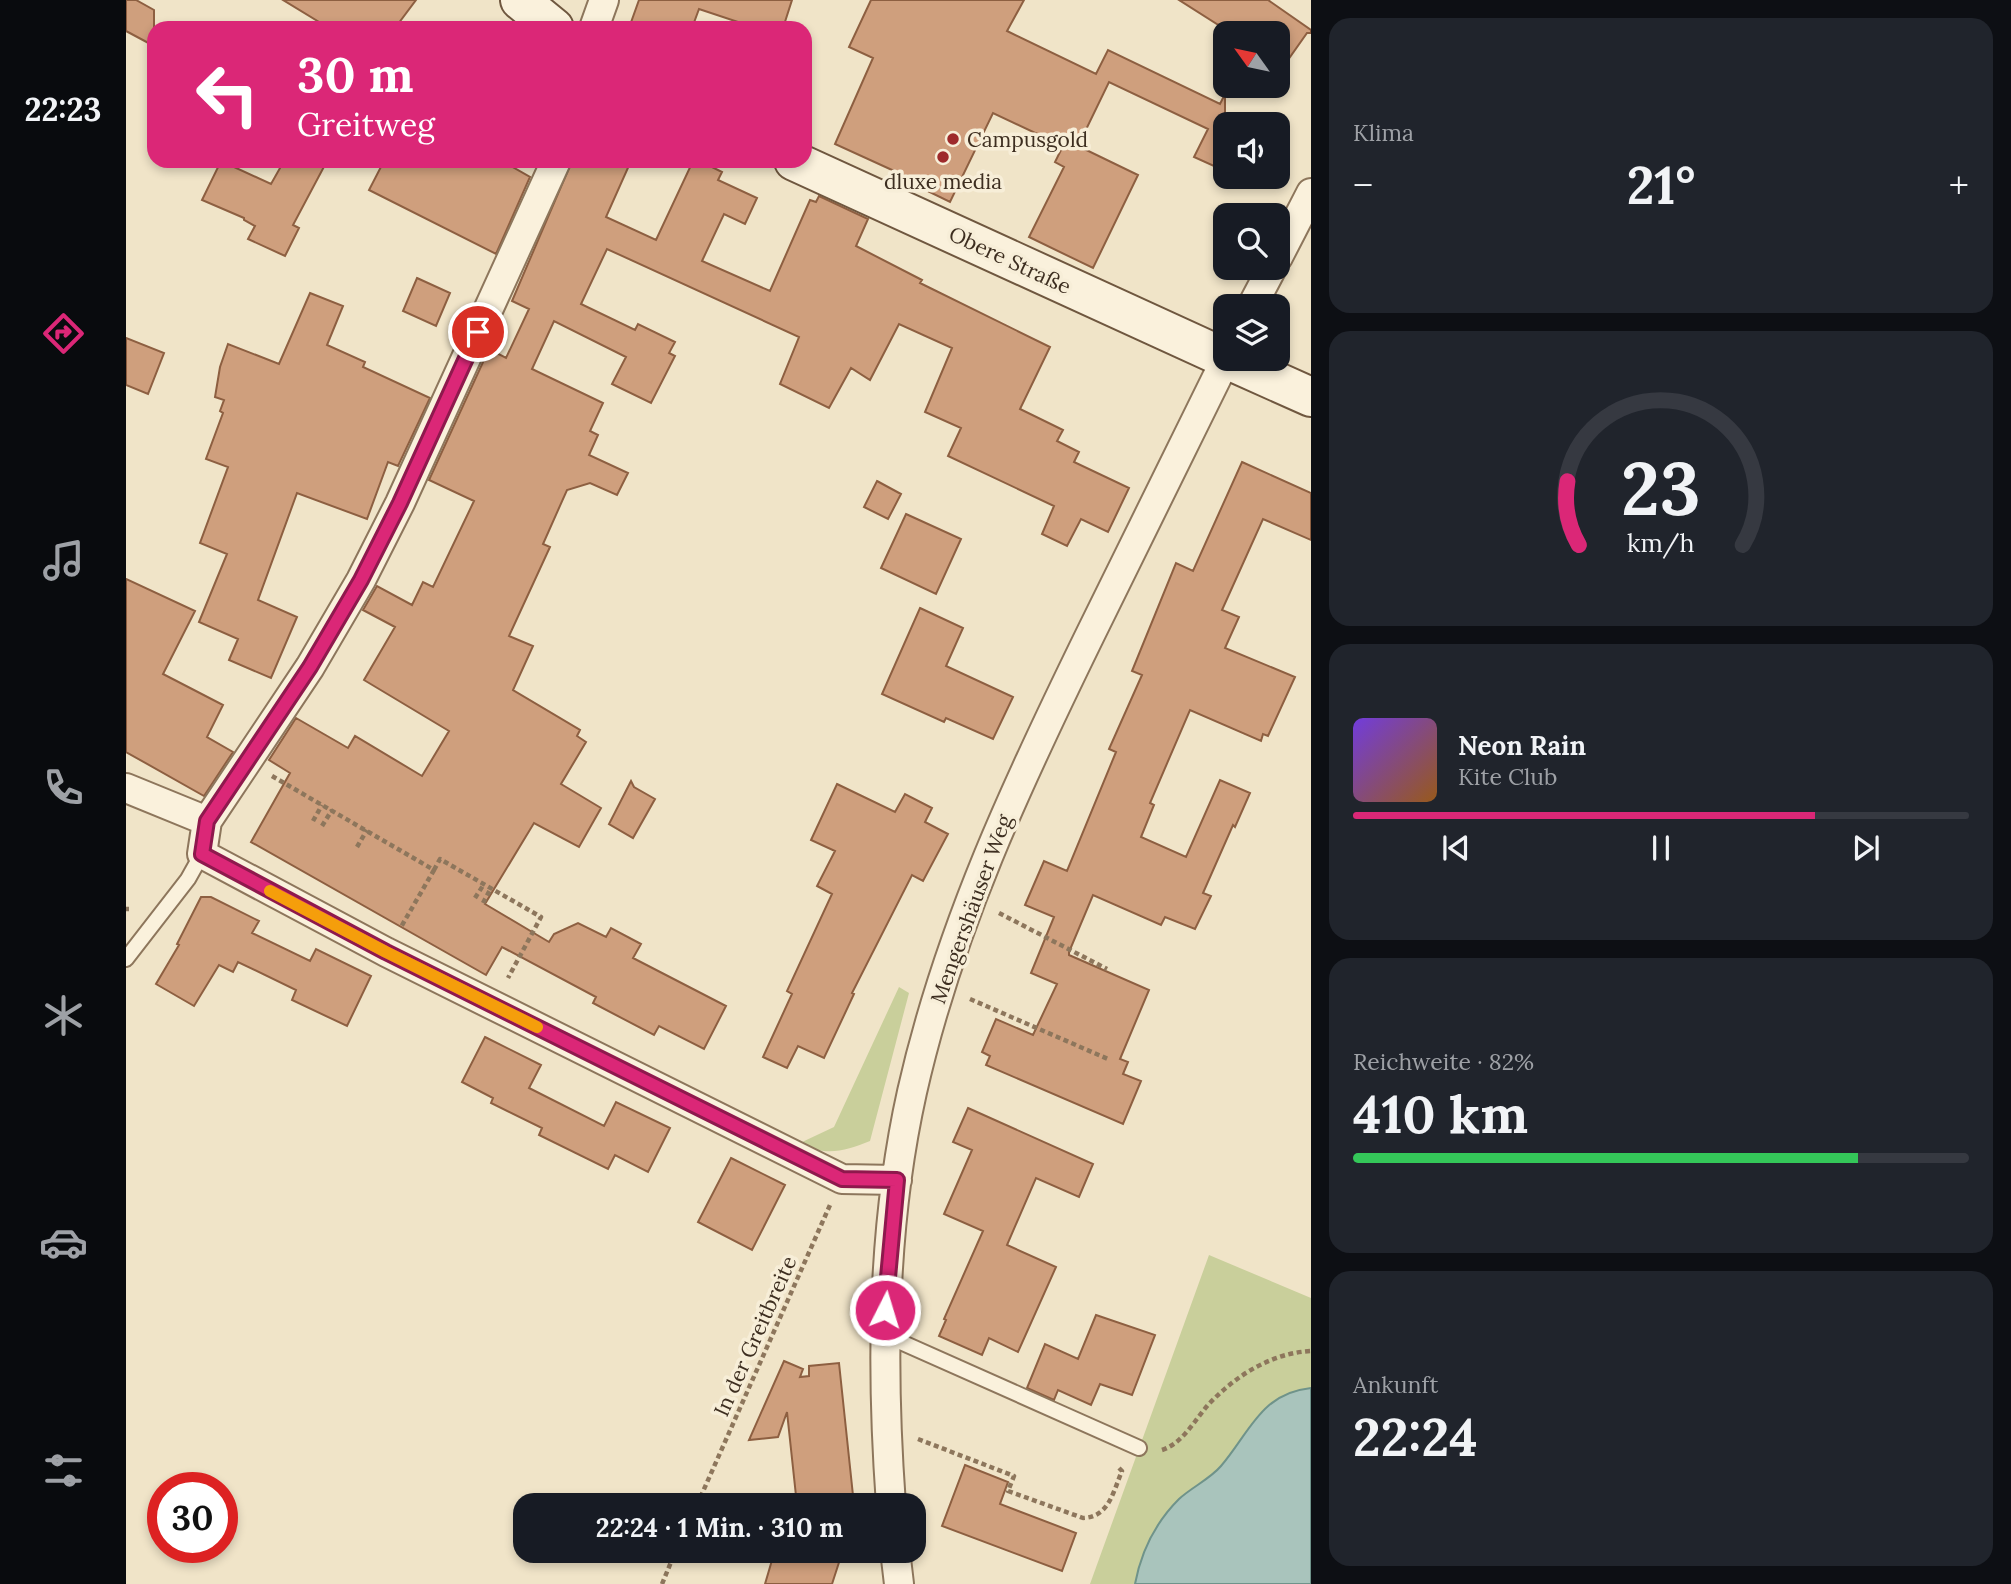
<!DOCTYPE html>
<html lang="de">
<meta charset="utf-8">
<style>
:root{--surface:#171b24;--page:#20242c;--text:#f1f3f6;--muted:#9ea1a6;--line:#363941;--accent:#db2777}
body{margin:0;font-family:Lora,serif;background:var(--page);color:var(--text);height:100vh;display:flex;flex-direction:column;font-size:26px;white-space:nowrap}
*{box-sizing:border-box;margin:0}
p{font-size:23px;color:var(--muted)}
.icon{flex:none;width:38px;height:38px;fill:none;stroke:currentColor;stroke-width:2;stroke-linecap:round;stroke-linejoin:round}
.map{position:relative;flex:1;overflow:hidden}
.sheet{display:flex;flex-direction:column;gap:18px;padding:18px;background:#0d0f14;width:700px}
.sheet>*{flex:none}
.hud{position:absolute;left:21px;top:21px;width:665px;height:147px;border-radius:21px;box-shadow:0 4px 10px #0003;background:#db2777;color:#fff;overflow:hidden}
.needle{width:46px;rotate:303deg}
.tools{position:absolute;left:1087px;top:21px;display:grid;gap:14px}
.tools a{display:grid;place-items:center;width:77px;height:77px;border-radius:14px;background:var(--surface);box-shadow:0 4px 10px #0003;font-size:35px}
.speed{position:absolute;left:21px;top:1472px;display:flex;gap:14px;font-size:35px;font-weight:700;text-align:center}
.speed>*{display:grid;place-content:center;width:91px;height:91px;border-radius:50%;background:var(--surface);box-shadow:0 4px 10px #0003;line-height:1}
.speed .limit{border:10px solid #d22;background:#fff;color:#111}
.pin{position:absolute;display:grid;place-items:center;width:60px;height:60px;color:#fff;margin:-30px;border:4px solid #fff;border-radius:50%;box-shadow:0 2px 7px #0007}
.me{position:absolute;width:77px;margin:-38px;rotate:5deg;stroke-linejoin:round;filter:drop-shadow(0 0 5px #0008)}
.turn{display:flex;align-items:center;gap:24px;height:147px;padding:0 35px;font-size:32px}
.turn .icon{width:91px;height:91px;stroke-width:2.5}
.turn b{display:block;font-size:49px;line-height:60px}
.big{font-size:52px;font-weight:800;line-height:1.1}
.sheet .card{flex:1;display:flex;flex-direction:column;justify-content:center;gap:10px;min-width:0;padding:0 24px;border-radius:21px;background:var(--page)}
.sheet .dial{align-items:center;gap:0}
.dial svg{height:182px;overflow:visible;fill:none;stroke:var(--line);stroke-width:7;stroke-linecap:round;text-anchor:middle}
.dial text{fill:var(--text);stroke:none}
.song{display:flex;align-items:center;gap:21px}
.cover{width:84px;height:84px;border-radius:10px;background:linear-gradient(135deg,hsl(260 70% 55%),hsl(30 70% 35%))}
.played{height:7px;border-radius:4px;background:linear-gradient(90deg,var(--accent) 75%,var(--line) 75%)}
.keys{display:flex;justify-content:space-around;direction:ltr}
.heat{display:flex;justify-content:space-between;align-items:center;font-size:38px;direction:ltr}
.charge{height:10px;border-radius:5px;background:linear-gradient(90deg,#34c759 82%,var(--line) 0)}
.trip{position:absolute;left:387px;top:1493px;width:413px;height:70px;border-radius:21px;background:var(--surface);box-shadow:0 4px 10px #0003;font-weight:800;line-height:70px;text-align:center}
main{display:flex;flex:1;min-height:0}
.menu{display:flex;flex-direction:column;width:126px;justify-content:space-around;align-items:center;background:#090b0e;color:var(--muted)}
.menu .icon{width:49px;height:49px}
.menu .active{color:var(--accent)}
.menu b{font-size:32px;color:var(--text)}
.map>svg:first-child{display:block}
</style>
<main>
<nav class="menu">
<b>22:23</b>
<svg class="icon active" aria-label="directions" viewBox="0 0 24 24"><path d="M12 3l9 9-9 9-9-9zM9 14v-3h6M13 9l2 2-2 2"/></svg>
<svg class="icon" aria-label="music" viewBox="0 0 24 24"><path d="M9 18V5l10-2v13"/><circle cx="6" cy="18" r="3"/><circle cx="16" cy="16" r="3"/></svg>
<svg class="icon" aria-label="phone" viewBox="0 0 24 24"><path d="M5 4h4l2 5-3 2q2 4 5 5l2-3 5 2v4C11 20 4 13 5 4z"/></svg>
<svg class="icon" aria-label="climate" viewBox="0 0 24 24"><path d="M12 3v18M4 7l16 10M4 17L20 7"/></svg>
<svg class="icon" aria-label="car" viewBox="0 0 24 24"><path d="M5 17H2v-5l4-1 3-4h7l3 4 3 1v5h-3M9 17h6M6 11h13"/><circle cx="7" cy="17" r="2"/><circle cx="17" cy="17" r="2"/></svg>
<svg class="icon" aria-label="filters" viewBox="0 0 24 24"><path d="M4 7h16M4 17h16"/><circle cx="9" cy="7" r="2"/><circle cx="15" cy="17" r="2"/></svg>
</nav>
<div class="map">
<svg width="1185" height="1584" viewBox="0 0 1185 1584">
<rect width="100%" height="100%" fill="#f0e4c8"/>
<!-- green -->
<path fill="#c9cf9b" d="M 773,987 L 783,993 L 744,1141 C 720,1151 698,1157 674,1143 L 708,1127 Z
M 1083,1255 L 1185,1298 L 1185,1584 L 964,1584 Z"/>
<!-- water -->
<path fill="#a9c4bc" stroke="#6f938a" stroke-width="2" d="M 1185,1388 L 1185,1584 L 1009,1584 C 1015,1552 1030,1522 1053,1499 C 1066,1487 1084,1479 1095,1466 C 1124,1432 1135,1393 1185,1388 Z"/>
<!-- building -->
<path fill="#cf9f7d" stroke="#8d5f41" stroke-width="2" d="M 0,0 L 10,0 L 28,10 L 28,46 L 0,31 Z
M 157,0 L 290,0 L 269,28 L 203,28 Z
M 513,0 L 666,0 L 657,28 L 630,28 L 573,9 L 566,28 L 503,28 Z
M 745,0 L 898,0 L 881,31 L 970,74 L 982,50 L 1094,104 L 1099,94 L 1099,171 L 1068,157 L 1082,129 L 983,82 L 952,146 L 1012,175 L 967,268 L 903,237 L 938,167 L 929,162 L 937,146 L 867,113 L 824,202 L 775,178 L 777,175 L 709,144 L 747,58 L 723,47 Z
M 1053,0 L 1142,0 L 1185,30 L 1185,33 L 1181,33 L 1152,74 L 1152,33 L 1105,33 Z
M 95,161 L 145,184 L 158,161 L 201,161 L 167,225 L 173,228 L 159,256 L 122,239 L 129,226 L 118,220 L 118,218 L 76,200 Z
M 258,161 L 376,161 L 404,177 L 370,254 L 243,190 Z
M 446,161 L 505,161 L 480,217 L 530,240 L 567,161 L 574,161 L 596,172 L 592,180 L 631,198 L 619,224 L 598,214 L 576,261 L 644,291 L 684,200 L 690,202 L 693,196 L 742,219 L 730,246 L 796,280 L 794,283 L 924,347 L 894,409 L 937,430 L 931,441 L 953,452 L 948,462 L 1003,488 L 982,532 L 955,519 L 941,546 L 916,534 L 928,506 L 822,456 L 835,428 L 799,412 L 826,348 L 773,324 L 744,380 L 725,368 L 703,408 L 654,384 L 673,337 L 481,249 L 455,304 L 509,330 L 512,324 L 549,342 L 543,353 L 549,356 L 525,403 L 486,384 L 500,357 L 428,321 L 406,369 L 477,403 L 464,431 L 472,435 L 463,455 L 502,473 L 491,495 L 464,483 L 441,490 L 417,544 L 424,547 L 383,636 L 407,646 L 387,690 L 454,730 L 451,736 L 460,742 L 435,784 L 475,808 L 453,847 L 408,823 L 359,904 L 423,942 L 428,934 L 452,923 L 480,937 L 485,928 L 515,944 L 507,958 L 600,1006 L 578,1049 L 533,1026 L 528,1035 L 467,1003 L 470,997 L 376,947 L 360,975 L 125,842 L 164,773 L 143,760 L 170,718 L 222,748 L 229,736 L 296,776 L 323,731 L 238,680 L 269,627 L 237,610 L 251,586 L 286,605 L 297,582 L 307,587 L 348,501 L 303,480 L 363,349 L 380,358 L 403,309 L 386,301 Z
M 291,278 L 324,293 L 310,326 L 277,311 Z
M 184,293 L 217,306 L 201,345 L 239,362 L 237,367 L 304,398 L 272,466 L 262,462 L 241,519 L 171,493 L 132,600 L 171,617 L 145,678 L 103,660 L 112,639 L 73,622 L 101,554 L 74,543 L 102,467 L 80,459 L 97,413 L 94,411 L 98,400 L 89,397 L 94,367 L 102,344 L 153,364 Z
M 0,338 L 38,353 L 22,394 L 0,385 Z
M 1116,462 L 1185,493 L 1185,540 L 1137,519 L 1096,610 L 1113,617 L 1099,648 L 1169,677 L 1142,736 L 1137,734 L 1135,741 L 1064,710 L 1024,803 L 1028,805 L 1015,837 L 1060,857 L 1094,780 L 1124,793 L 1109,827 L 1107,825 L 1077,893 L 1085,896 L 1069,929 L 1039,917 L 1035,925 L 967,895 L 943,952 L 943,955 L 1023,990 L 994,1059 L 1002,1062 L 997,1074 L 1015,1081 L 997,1124 L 860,1065 L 864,1056 L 856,1052 L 870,1019 L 907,1035 L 931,984 L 905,973 L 928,917 L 899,905 L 918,861 L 941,871 L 990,752 L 983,749 L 1016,675 L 1006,671 L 1050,563 L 1067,571 Z
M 751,481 L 775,494 L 762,519 L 738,507 Z
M 780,514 L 835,539 L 810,594 L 755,568 Z
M 0,579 L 69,611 L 37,674 L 97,705 L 81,737 L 107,752 L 78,796 L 0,752 Z
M 794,608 L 837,628 L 820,666 L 887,697 L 867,739 L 820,718 L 818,722 L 756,694 Z
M 505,781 L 508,787 L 529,799 L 507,838 L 483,824 Z
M 711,784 L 769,812 L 779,794 L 806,808 L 799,822 L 822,834 L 797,881 L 786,875 L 726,993 L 728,994 L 698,1058 L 672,1046 L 661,1068 L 637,1057 L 666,994 L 661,991 L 706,894 L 691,886 L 709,851 L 685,840 Z
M 75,897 L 85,897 L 133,921 L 126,933 L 184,961 L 190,949 L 245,976 L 221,1026 L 166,1000 L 170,990 L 112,962 L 107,972 L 93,965 L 68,1006 L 30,984 L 53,945 L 51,944 Z
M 359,1037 L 415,1065 L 403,1088 L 478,1126 L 490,1102 L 544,1128 L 522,1172 L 489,1155 L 482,1169 L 413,1135 L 416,1128 L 365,1103 L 367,1098 L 336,1082 Z
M 842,1108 L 967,1164 L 953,1197 L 910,1178 L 881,1245 L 930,1267 L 892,1352 L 863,1338 L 856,1355 L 813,1336 L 820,1320 L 818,1319 L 857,1231 L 818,1214 L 846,1150 L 827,1142 Z
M 605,1158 L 659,1185 L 626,1250 L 572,1222 Z
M 970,1315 L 1029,1335 L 1006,1395 L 974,1384 L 965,1405 L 932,1390 L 928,1400 L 901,1388 L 919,1344 L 952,1359 Z
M 658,1361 L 677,1369 L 674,1377 L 683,1376 L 683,1366 L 713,1363 L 728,1505 L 671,1505 L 661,1412 L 652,1437 L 623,1440 Z
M 839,1465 L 882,1482 L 874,1504 L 950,1533 L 936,1571 L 816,1526 Z
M 649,1550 L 717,1550 L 706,1584 L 639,1584 Z"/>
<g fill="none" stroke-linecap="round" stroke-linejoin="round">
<!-- lane casing -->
<g stroke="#8d765c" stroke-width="18">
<path id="lane" d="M 0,959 L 62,879 L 76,854
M 759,1335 L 1013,1448"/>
</g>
<!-- street casing -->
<g stroke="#8d765c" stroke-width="32">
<path id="street" d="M 468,28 L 478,0
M 430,161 L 274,503 L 235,580 L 184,667 L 81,821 L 76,854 L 260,952 L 716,1179 L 771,1180
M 1152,257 L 1185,193
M 1126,306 L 1146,268
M 0,788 L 81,821
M 765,1505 C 755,1367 756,1227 786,1092 C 823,928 892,782 965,633 C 1010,541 1055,450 1100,359
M 769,1550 L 773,1584"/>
</g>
<!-- secondary casing -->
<g stroke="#6f573f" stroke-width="42">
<path id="secondary" d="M 394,0 L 428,28
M 668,161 L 1099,358
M 1100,359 L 1185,397"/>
</g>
<!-- path -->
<path stroke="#8d765c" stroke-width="4.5" stroke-dasharray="5 3.5" stroke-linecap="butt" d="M 146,776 L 308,870 L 275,927
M 187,821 L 196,805
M 196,826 L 206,810
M 231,847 L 241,830
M 308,870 L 314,859 L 415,917 L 382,978
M 349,898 L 358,884
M 357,903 L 365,888
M 0,909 L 3,909
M 873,913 L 981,969
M 844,999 L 982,1059
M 792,1439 L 888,1476 L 882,1491 L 957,1518 C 983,1517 987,1492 996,1471 L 992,1467
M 1036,1450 C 1057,1443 1068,1421 1082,1405 C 1109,1376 1145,1353 1185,1351
M 571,1505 L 704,1205
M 536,1584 L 550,1550"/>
<!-- lane -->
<use href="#lane" stroke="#faf1dc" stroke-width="14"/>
<!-- street -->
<use href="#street" stroke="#faf1dc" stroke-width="28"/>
<!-- secondary -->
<use href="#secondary" stroke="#faf1dc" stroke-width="38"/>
</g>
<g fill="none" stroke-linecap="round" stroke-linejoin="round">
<!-- route casing -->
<g stroke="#8e194d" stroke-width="18">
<path id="route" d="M 352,332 L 274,503 L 235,580 L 184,667 L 81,821 L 76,854 L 260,952 L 716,1179 L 771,1180 L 759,1310"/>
</g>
<!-- route -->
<use href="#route" stroke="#db2777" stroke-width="12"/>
<!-- slow -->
<path stroke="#f59e0b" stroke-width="12" d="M 144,891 L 260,952 L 411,1027"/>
</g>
<!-- markers -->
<g fill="#9e2a2b" stroke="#f7eed8" stroke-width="2.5">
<circle cx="827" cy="139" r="7"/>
<circle cx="817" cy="157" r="7"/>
</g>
<g text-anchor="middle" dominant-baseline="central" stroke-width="7" stroke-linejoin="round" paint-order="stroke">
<!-- poi labels -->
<g font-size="21" fill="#3d2e20" stroke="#f7eed8" text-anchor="start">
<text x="841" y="139">Campusgold</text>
<text x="817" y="181" text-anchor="middle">dluxe media</text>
</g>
<!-- street labels -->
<g font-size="21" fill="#3d2e20" stroke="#f7eed8">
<text transform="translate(884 260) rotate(25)">Obere Straße</text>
<text transform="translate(845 909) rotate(-70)">Mengershäuser Weg</text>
<text transform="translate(629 1336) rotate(-66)">In der Greitbreite</text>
</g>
</g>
</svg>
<div class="tools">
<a><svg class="needle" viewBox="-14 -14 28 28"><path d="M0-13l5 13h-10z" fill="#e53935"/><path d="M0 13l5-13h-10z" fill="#9ea1a6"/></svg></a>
<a><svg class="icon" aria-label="sound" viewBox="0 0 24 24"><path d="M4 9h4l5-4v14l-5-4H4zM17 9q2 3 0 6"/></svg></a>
<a><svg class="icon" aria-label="search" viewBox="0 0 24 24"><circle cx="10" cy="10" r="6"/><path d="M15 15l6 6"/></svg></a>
<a><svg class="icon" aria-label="layers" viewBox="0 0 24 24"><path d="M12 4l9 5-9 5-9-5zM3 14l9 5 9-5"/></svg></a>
</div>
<div class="speed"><div class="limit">30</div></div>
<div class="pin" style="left:352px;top:332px;background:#d93025"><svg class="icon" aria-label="arrive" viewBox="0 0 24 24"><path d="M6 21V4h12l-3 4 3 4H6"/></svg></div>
<svg class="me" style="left:759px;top:1310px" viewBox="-20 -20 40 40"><circle r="17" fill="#db2777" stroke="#fff" stroke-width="3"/><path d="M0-11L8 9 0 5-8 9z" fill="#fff"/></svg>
<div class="trip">22:24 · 1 Min. · 310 m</div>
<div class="hud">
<div class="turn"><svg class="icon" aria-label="left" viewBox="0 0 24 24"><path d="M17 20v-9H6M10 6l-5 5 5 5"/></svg><div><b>30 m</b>Greitweg</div></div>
</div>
</div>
<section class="sheet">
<div class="card"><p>Klima</p>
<div class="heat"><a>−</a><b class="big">21°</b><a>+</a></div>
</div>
<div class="card dial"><svg viewBox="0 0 100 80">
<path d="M14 69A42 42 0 1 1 86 69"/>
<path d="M14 69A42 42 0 0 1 9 41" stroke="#db2777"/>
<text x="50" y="56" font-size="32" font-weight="700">23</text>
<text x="50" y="72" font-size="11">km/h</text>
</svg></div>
<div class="card">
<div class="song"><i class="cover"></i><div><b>Neon Rain</b><p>Kite Club</p></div></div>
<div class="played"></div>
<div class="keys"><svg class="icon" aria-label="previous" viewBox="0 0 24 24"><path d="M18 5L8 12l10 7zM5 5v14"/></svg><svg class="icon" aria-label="pause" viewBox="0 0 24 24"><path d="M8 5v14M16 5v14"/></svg><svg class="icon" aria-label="next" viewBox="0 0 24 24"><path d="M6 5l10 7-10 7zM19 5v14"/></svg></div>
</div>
<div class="card"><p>Reichweite · 82%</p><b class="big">410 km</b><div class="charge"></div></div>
<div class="card"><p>Ankunft</p><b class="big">22:24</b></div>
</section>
</main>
